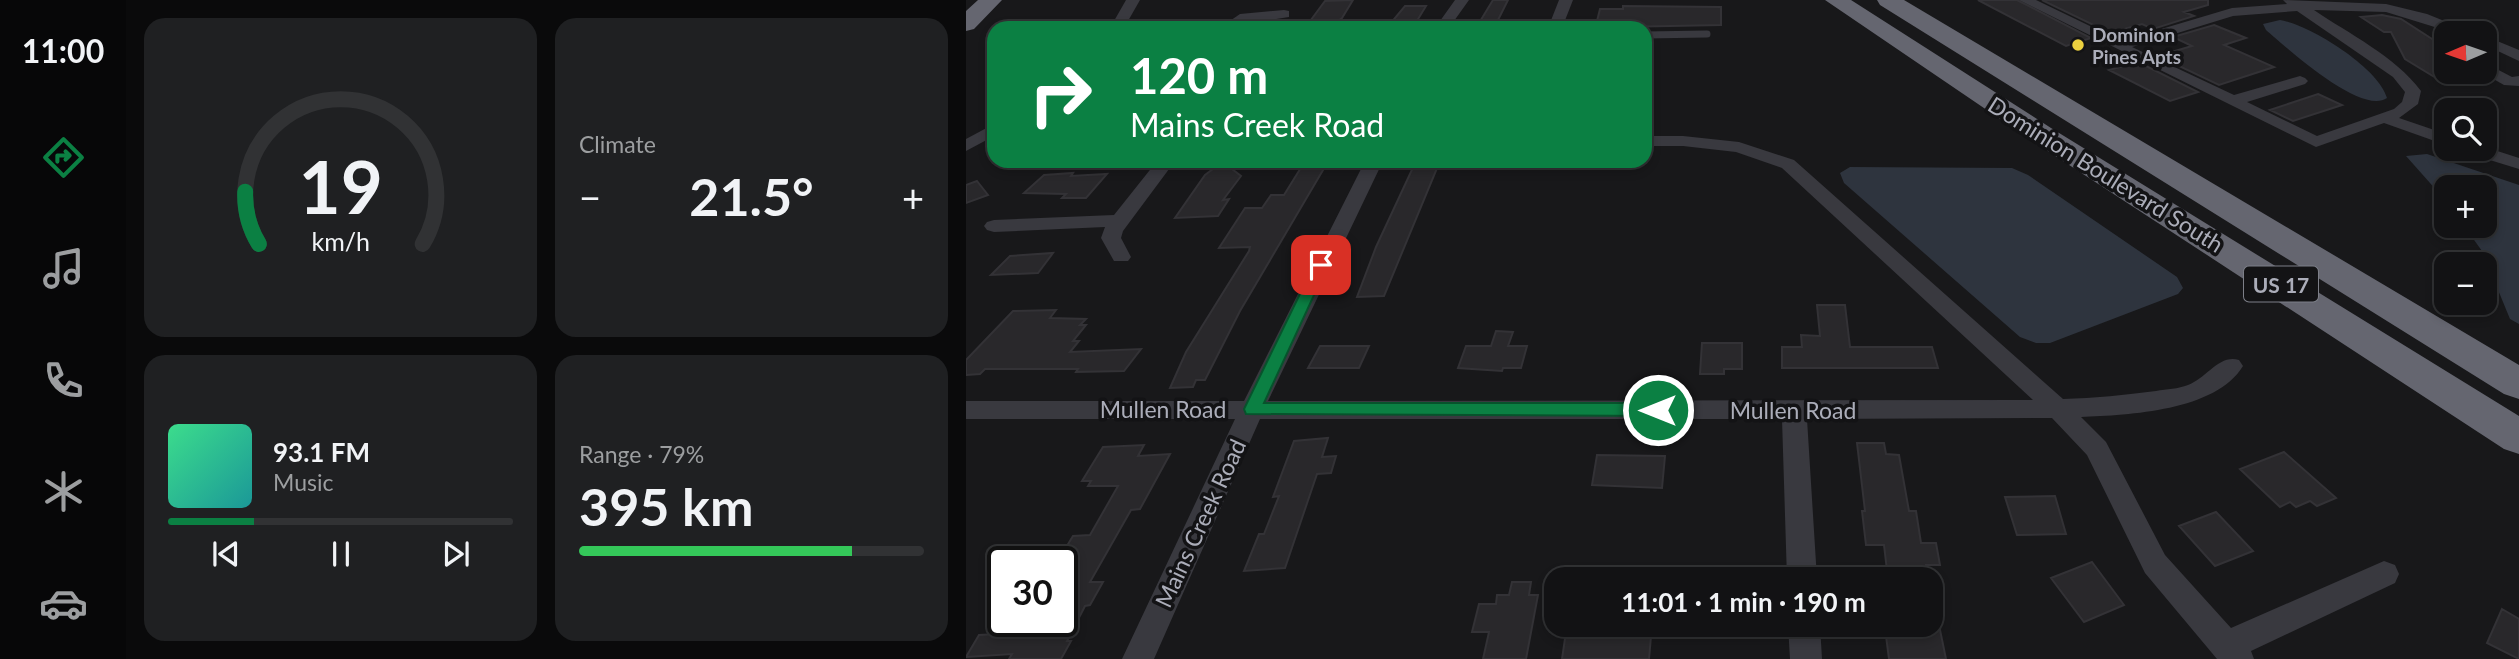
<!DOCTYPE html>
<meta charset="utf-8">
<style>
:root{--surface:#121214;--page:#1f2022;--text:#f1f3f6;--muted:#9c9ea0;--line:#313234;--accent:#0b8043}
body{margin:0;font-family:Lato,sans-serif;background:var(--page);color:var(--text);height:100vh;display:flex;flex-direction:column;font-size:26px;white-space:nowrap}
*{box-sizing:border-box;margin:0}
p{font-size:23px;color:var(--muted)}
.icon{flex:none;width:38px;height:38px;fill:none;stroke:currentColor;stroke-width:2;stroke-linecap:round;stroke-linejoin:round}
.map{position:relative;flex:1;overflow:hidden}
.side{display:flex;flex-direction:column;gap:18px;padding:18px;background:#0a0a0b;width:840px}
.side>*{flex:none}
.hud{position:absolute;left:21px;top:21px;width:665px;height:147px;border-radius:21px;box-shadow:0 4px 10px #0003,0 0 0 2px var(--line);background:#0b8043;color:#fff;overflow:hidden}
.needle{width:46px;rotate:268deg}
.controls{position:absolute;left:1468px;top:21px;display:grid;gap:14px}
.controls a{display:grid;place-items:center;width:63px;height:63px;border-radius:14px;background:var(--surface);box-shadow:0 4px 10px #0003,0 0 0 2px var(--line);font-size:35px}
.speed{position:absolute;left:21px;top:546px;display:flex;gap:14px;font-size:35px;font-weight:700;text-align:center}
.speed>*{display:grid;place-content:center;width:91px;height:91px;border-radius:50%;background:var(--surface);box-shadow:0 4px 10px #0003,0 0 0 2px var(--line);line-height:1}
.speed .limit{border:4px solid #111;border-radius:10px;background:#fff;color:#111}
.pin{position:absolute;display:grid;place-items:center;width:60px;height:60px;color:#fff;margin:-30px;border-radius:14px;box-shadow:0 4px 10px #0006}
.me{position:absolute;width:77px;margin:-38px;rotate:270deg;stroke-linejoin:round;filter:drop-shadow(0 0 5px #0008)}
.turn{display:flex;align-items:center;gap:24px;height:147px;padding:0 28px;font-size:32px}
.turn .icon{width:91px;height:91px;stroke-width:2.5}
.turn b{display:block;font-size:49px;line-height:60px}
.big{font-size:52px;font-weight:700;line-height:1.1}
.side .card{flex:1;display:flex;flex-direction:column;justify-content:center;gap:10px;min-width:0;padding:0 24px;border-radius:21px;background:var(--page)}
.side .dial{align-items:center;gap:0}
.dial svg{height:182px;overflow:visible;fill:none;stroke:var(--line);stroke-width:7;stroke-linecap:round;text-anchor:middle}
.dial text{fill:var(--text);stroke:none}
.song{display:flex;align-items:center;gap:21px}
.cover{width:84px;height:84px;border-radius:10px;background:linear-gradient(135deg,hsl(150 70% 55%),hsl(180 70% 35%))}
.played{height:7px;border-radius:4px;background:linear-gradient(90deg,var(--accent) 25%,var(--line) 25%)}
.keys{display:flex;justify-content:space-around;direction:ltr}
.heat{display:flex;justify-content:space-between;align-items:center;font-size:38px;direction:ltr}
.charge{height:10px;border-radius:5px;background:linear-gradient(90deg,#34c759 79%,var(--line) 0)}
.side .tiles{flex:1;display:grid;gap:18px;grid-template-columns:repeat(2,1fr)}
.trip{position:absolute;left:578px;top:567px;width:399px;height:70px;border-radius:21px;background:var(--surface);box-shadow:0 4px 10px #0003,0 0 0 2px var(--line);font-weight:700;line-height:70px;text-align:center}
main{display:flex;flex:1;min-height:0}
.tab-bar{display:flex;flex-direction:column;width:126px;justify-content:space-around;align-items:center;background:#070708;color:var(--muted)}
.tab-bar .icon{width:49px;height:49px}
.tab-bar .active{color:var(--accent)}
.tab-bar b{font-size:32px;color:var(--text)}
.map>svg:first-child{display:block}
</style>
<main>
<nav class="tab-bar">
<b>11:00</b>
<svg class="icon active" aria-label="directions" viewBox="0 0 24 24"><path d="M12 3l9 9-9 9-9-9zM9 14v-3h6M13 9l2 2-2 2"/></svg>
<svg class="icon" aria-label="music" viewBox="0 0 24 24"><path d="M9 18V5l10-2v13"/><circle cx="6" cy="18" r="3"/><circle cx="16" cy="16" r="3"/></svg>
<svg class="icon" aria-label="phone" viewBox="0 0 24 24"><path d="M5 4h4l2 5-3 2q2 4 5 5l2-3 5 2v4C11 20 4 13 5 4z"/></svg>
<svg class="icon" aria-label="climate" viewBox="0 0 24 24"><path d="M12 3v18M4 7l16 10M4 17L20 7"/></svg>
<svg class="icon" aria-label="car" viewBox="0 0 24 24"><path d="M5 17H2v-5l4-1 3-4h7l3 4 3 1v5h-3M9 17h6M6 11h13"/><circle cx="7" cy="17" r="2"/><circle cx="17" cy="17" r="2"/></svg>
</nav>
<section class="side">
<div class="tiles">
<div class="card dial"><svg viewBox="0 0 100 80">
<path d="M14 69A42 42 0 1 1 86 69"/>
<path d="M14 69A42 42 0 0 1 8 46" stroke="#0b8043"/>
<text x="50" y="56" font-size="32" font-weight="700">19</text>
<text x="50" y="72" font-size="11">km/h</text>
</svg></div>
<div class="card"><p>Climate</p>
<div class="heat"><a>−</a><b class="big">21.5°</b><a>+</a></div>
</div>
<div class="card">
<div class="song"><i class="cover"></i><div><b>93.1 FM</b><p>Music</p></div></div>
<div class="played"></div>
<div class="keys"><svg class="icon" aria-label="previous" viewBox="0 0 24 24"><path d="M18 5L8 12l10 7zM5 5v14"/></svg><svg class="icon" aria-label="pause" viewBox="0 0 24 24"><path d="M8 5v14M16 5v14"/></svg><svg class="icon" aria-label="next" viewBox="0 0 24 24"><path d="M6 5l10 7-10 7zM19 5v14"/></svg></div>
</div>
<div class="card"><p>Range · 79%</p><b class="big">395 km</b><div class="charge"></div></div>
</div>
</section>
<div class="map">
<svg width="1553" height="659" viewBox="0 0 1553 659">
<rect width="100%" height="100%" fill="#18181a"/>
<!-- water -->
<path fill="#2e343e" d="M 1314,20 C 1344,25 1413,68 1421,98 C 1395,116 1320,47 1300,30 L 1297,24 Z
M 1461,154 L 1553,185 L 1553,324 L 1544,319 L 1516,251 L 1498,226 L 1519,226 L 1519,187 L 1480,187 L 1480,201 L 1440,156 Z
M 884,167 L 1046,168 L 1062,175 L 1211,277 L 1217,288 L 1212,294 L 1084,343 L 1070,343 L 1054,337 L 878,183 L 874,173 Z"/>
<!-- building -->
<path fill="#29282b" stroke="#333236" stroke-width="2" d="M 387,0 L 376,18 L 363,28 L 339,28 L 359,1 Z
M 527,0 L 542,0 L 528,28 L 510,28 Z
M 1012,0 L 1051,0 L 1125,38 L 1100,46 Z
M 1076,0 L 1242,0 L 1242,5 L 1218,12 L 1228,16 L 1187,29 L 1176,24 L 1144,33 Z
M 439,6 L 460,6 L 449,24 L 424,24 Z
M 657,6 L 755,7 L 755,25 L 654,27 L 654,25 L 630,25 L 634,9 L 657,9 Z
M 1416,15 L 1435,19 L 1480,48 L 1480,84 L 1439,59 L 1425,32 L 1418,32 L 1395,17 Z
M 1248,25 L 1280,38 L 1258,45 L 1308,67 L 1253,85 L 1192,56 L 1226,46 L 1207,37 Z
M 1172,62 L 1232,92 L 1204,101 L 1143,70 Z
M 1352,94 L 1376,105 L 1327,121 L 1304,110 Z
M 450,161 L 474,161 L 418,296 L 391,297 L 410,247 Z
M 360,165 L 274,311 L 239,380 L 230,380 L 227,387 L 204,388 L 220,352 L 283,251 L 284,247 L 253,248 L 279,208 L 296,208 L 305,195 L 318,195 L 336,166 Z
M 247,169 L 266,169 L 275,176 L 257,200 L 263,199 L 252,216 L 209,218 L 239,175 Z
M 107,173 L 105,176 L 141,174 L 120,198 L 96,198 L 100,194 L 58,193 L 78,175 Z
M 11,181 L 22,195 L 0,203 L 0,185 Z
M 87,253 L 72,273 L 25,275 L 44,256 Z
M 851,305 L 879,305 L 884,347 L 966,347 L 972,368 L 816,368 L 816,347 L 836,347 L 835,335 L 854,336 Z
M 90,310 L 84,318 L 120,319 L 114,325 L 120,325 L 107,341 L 113,341 L 104,352 L 175,349 L 158,371 L 110,372 L 112,369 L 19,369 L 14,374 L 0,375 L 0,360 L 47,311 Z
M 530,331 L 547,332 L 542,346 L 561,346 L 555,368 L 537,368 L 536,371 L 492,368 L 500,346 L 525,346 Z
M 736,343 L 776,343 L 776,369 L 758,369 L 758,374 L 734,374 Z
M 354,346 L 403,346 L 393,368 L 342,368 Z
M 362,438 L 356,457 L 370,456 L 365,473 L 351,474 L 319,568 L 278,571 L 293,534 L 298,534 L 313,496 L 307,497 L 328,441 Z
M 891,443 L 918,443 L 920,454 L 933,455 L 943,511 L 950,511 L 955,543 L 970,543 L 974,565 L 960,565 L 962,579 L 922,579 L 918,545 L 900,545 L 896,511 L 899,511 Z
M 178,445 L 172,456 L 204,454 L 174,509 L 165,510 L 124,582 L 137,582 L 124,605 L 119,606 L 101,641 L 105,641 L 95,659 L 43,659 L 46,654 L 0,657 L 13,635 L 96,631 L 96,554 L 107,536 L 124,535 L 152,486 L 122,486 L 125,481 L 116,481 L 137,447 Z
M 1318,452 L 1370,498 L 1351,506 L 1344,501 L 1330,507 L 1324,502 L 1314,507 L 1274,469 Z
M 631,455 L 699,456 L 696,488 L 626,485 Z
M 1089,496 L 1100,534 L 1051,535 L 1039,497 Z
M 1250,512 L 1287,551 L 1249,566 L 1213,526 Z
M 1126,562 L 1158,605 L 1118,622 L 1085,578 Z
M 546,582 L 565,582 L 563,595 L 572,595 L 560,659 L 517,659 L 523,632 L 506,632 L 513,604 L 530,604 L 531,595 L 543,595 Z
M 1536,609 L 1553,619 L 1553,659 L 1521,643 Z
M 601,625 L 686,625 L 683,659 L 596,659 Z
M 925,625 L 973,625 L 980,659 L 923,659 L 920,636 L 927,636 Z"/>
<g fill="none" stroke-linecap="round" stroke-linejoin="round">
<!-- service -->
<path stroke="#39393f" stroke-width="7" d="M 679,35 L 741,34"/>
<!-- minor -->
<path fill="#39393f" fill-rule="evenodd" d="M 160,0 L 174,0 L 158,28 L 144,28 Z
M 489,0 L 503,0 L 483,28 L 469,28 Z
M 593,0 L 607,0 L 596,28 L 582,28 Z
M 1053,0 L 1070,0 L 1155,41 L 1266,8 L 1321,4 L 1317,0 L 1420,4 L 1461,14 L 1508,33 L 1488,33 L 1420,12 L 1348,10 C 1383,34 1429,56 1455,91 L 1452,104 L 1433,118 L 1480,134 L 1480,145 L 1418,123 L 1350,147 ZM 1331,11 L 1427,77 L 1439,92 L 1436,102 L 1428,109 L 1351,136 L 1281,102 L 1339,84 L 1342,81 L 1339,78 L 1334,76 L 1268,95 L 1166,47 L 1267,16 Z
M 318,10 L 323,11 L 323,17 L 277,24 L 308,23 L 313,24 L 314,28 L 260,28 L 258,25 L 274,14 Z
M 1519,36 L 1553,50 L 1553,61 L 1519,45 Z
M 1519,63 L 1546,77 L 1553,76 L 1553,86 L 1538,85 L 1515,72 L 1519,72 Z
M 28,124 L 28,136 L 0,151 L 0,139 Z
M 679,136 L 717,136 L 773,142 L 828,160 L 1097,399 C 1129,398 1159,395 1190,391 C 1201,389 1212,389 1222,385 C 1241,378 1253,354 1273,360 L 1277,366 C 1250,411 1163,415 1115,417 L 1140,442 L 1199,555 L 1265,628 L 1418,561 L 1429,565 L 1433,574 L 1429,583 L 1285,651 L 1288,659 L 1251,659 L 1179,573 L 1121,455 L 1086,418 L 841,419 L 851,579 L 821,579 L 816,419 L 294,419 L 188,659 L 156,659 L 269,419 L 0,419 L 0,401 L 278,401 L 399,161 L 417,161 L 302,401 L 1067,400 L 816,168 L 770,152 L 717,146 L 679,146 Z
M 1519,147 L 1553,158 L 1553,169 L 1501,153 L 1498,149 Z
M 191,161 L 209,161 L 157,231 L 155,238 L 165,257 L 162,261 L 148,261 L 135,238 L 139,227 L 28,232 L 21,230 L 18,226 L 21,222 L 28,220 L 148,215 Z
M 822,625 L 854,625 L 856,659 L 824,659 Z"/>
<!-- motorway -->
<path fill="#656670" fill-rule="evenodd" d="M 12,0 L 36,0 L 8,29 L 0,31 L 0,11 Z
M 859,0 L 885,0 L 1085,128 L 1553,416 L 1553,454 L 1538,449 L 1065,140 Z
M 911,0 L 938,0 L 1553,365 L 1553,399 L 1538,394 L 914,5 Z"/>
</g>
<!-- route -->
<path fill="#0b8043" stroke="#07532c" stroke-width="2" d="M 355,260 L 362,265 L 298,403 L 692,403 L 699,405 L 701,410 L 699,414 L 692,416 L 280,414 L 278,409 L 348,265 Z"/>
<!-- markers -->
<circle fill="#ebd03f" stroke="#131315" stroke-width="2.5" cx="1112" cy="45" r="7"/>
<g text-anchor="middle" dominant-baseline="central" stroke-width="7" stroke-linejoin="round" paint-order="stroke">
<!-- far-poi labels -->
<g font-size="19" font-weight="bold" fill="#abadb9" stroke="#131315" text-anchor="start">
<text x="1126" y="34">Dominion<tspan x="1126" dy="22">Pines Apts</tspan></text>
</g>
<!-- shield labels -->
<rect fill="#131315" stroke="#7d7f88" stroke-width="2" x="1278" y="266.5" width="74" height="35" rx="5"/>
<g font-size="21" font-weight="bold" fill="#abadb9">
<text x="1315" y="284">US 17</text>
</g>
<!-- street labels -->
<g font-size="23" fill="#abadb9" stroke="#131315">
<text transform="translate(1140 174) rotate(32)">Dominion Boulevard South</text>
<text x="197" y="409">Mullen Road</text>
<text x="827" y="410">Mullen Road</text>
<text transform="translate(234 523) rotate(-65)">Mains Creek Road</text>
</g>
</g>
</svg>
<div class="controls">
<a><svg class="needle" viewBox="-14 -14 28 28"><path d="M0-13l5 13h-10z" fill="#e53935"/><path d="M0 13l5-13h-10z" fill="#9c9ea0"/></svg></a>
<a><svg class="icon" aria-label="search" viewBox="0 0 24 24"><circle cx="10" cy="10" r="6"/><path d="M15 15l6 6"/></svg></a>
<a>+</a>
<a>−</a>
</div>
<div class="speed"><div class="limit">30</div></div>
<div class="pin" style="left:355px;top:265px;background:#d93025"><svg class="icon" aria-label="arrive" viewBox="0 0 24 24"><path d="M6 21V4h12l-3 4 3 4H6"/></svg></div>
<svg class="me" style="left:692px;top:410px" viewBox="-20 -20 40 40"><circle r="17" fill="#0b8043" stroke="#fff" stroke-width="3"/><path d="M0-11L8 9 0 5-8 9z" fill="#fff"/></svg>
<div class="trip">11:01 · 1 min · 190 m</div>
<div class="hud">
<div class="turn"><svg class="icon" aria-label="right" viewBox="0 0 24 24"><path d="M7 20v-9h11M14 6l5 5-5 5"/></svg><div><b>120 m</b>Mains Creek Road</div></div>
</div>
</div>
</main>
